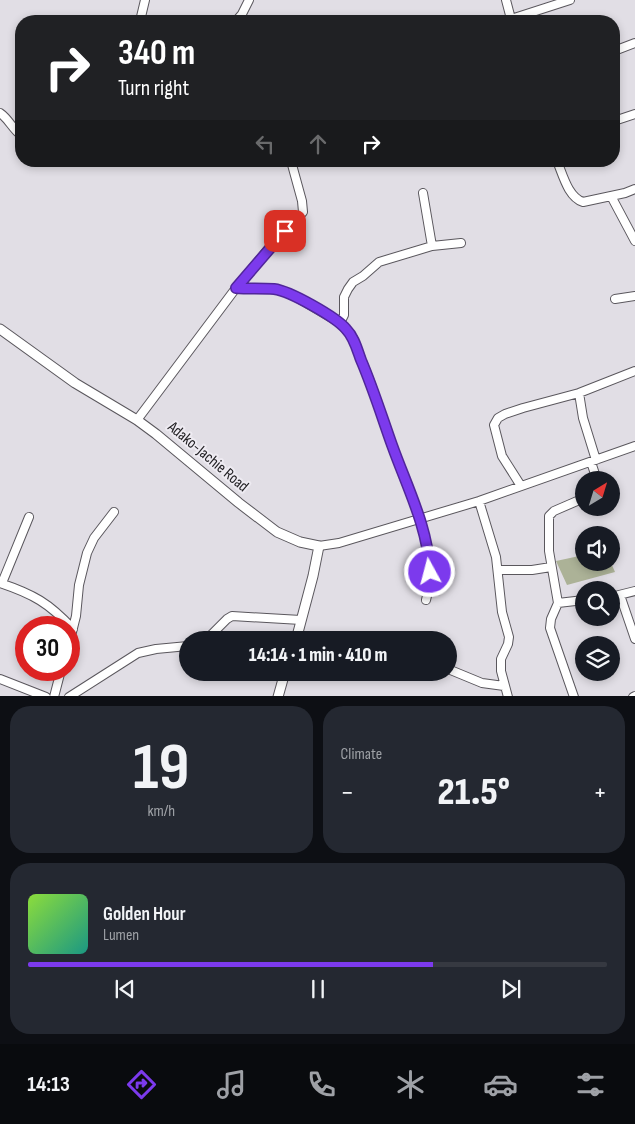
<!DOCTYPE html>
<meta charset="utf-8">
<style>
:root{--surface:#171b24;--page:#242831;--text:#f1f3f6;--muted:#9ea1a6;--line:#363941;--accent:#7c3aed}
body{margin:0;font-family:"Sofia Sans Condensed",sans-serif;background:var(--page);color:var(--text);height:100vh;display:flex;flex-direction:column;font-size:19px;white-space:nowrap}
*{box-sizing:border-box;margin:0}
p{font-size:16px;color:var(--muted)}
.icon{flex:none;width:28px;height:28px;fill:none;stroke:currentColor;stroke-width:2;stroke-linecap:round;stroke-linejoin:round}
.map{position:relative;height:696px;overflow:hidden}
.details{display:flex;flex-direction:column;gap:10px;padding:10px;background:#0d0f14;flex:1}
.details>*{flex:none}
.top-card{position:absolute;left:15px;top:15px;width:605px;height:152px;border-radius:20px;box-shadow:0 2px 8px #0003;background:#202124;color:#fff;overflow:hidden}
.needle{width:32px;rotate:38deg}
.buttons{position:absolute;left:575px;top:471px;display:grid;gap:10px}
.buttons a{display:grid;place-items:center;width:45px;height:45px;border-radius:50%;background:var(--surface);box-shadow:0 2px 8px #0003;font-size:25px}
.speed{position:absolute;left:15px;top:616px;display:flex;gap:10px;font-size:25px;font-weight:700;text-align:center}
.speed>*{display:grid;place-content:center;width:65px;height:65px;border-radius:50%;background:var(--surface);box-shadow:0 2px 8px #0003;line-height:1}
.speed .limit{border:8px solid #d22;background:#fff;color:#111}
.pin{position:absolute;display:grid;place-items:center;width:42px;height:42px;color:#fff;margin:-21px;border-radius:10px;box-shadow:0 2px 8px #0006}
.me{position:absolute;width:55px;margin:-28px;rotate:353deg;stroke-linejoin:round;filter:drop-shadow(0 0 4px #0008)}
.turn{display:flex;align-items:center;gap:18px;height:105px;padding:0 20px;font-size:22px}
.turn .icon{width:65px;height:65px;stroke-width:2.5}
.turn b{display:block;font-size:35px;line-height:42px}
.lanes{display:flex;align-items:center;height:48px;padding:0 20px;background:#0003;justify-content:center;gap:25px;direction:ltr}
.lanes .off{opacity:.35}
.big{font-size:38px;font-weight:800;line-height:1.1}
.details .tile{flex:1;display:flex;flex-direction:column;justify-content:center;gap:8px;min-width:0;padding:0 18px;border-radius:20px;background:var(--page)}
.details .dial{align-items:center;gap:0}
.dial b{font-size:65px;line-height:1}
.song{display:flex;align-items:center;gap:15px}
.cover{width:60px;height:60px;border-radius:8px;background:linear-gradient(135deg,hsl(90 70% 55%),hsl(170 70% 35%))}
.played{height:5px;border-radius:2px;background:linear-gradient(90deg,var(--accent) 70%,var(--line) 70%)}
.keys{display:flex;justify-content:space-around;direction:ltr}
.heat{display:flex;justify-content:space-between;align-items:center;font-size:28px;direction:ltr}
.details .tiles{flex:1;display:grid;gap:10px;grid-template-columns:1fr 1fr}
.tile:last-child{grid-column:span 2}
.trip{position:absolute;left:179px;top:631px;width:278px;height:50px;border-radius:25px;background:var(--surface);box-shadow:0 2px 8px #0003;font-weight:800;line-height:50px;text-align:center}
.dock{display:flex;height:80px;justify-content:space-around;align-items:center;background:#090b0e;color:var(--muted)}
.dock .icon{width:35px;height:35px}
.dock .selected{color:var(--accent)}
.dock b{font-size:22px;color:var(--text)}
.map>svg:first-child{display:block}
</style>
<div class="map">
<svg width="635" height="697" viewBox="0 0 635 697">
<rect width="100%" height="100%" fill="#e1dee5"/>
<!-- green -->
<path fill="#acb297" d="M 584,555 L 584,562 L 611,563 L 615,572 L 567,585 L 556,561 Z"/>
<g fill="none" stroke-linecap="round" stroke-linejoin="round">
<!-- minor casing -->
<g stroke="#5a575d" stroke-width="10">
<path id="minor" d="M 506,0 L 511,19 L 570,0
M 140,21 L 145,0
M 236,21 L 242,14 L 249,0
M 614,51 L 635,43
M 0,113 C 9,119 13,130 21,135
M 614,121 L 635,114
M 557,161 C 563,175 568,197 583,202 L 625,193 L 635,189
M 423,193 L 432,246
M 611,196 L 635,241
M 236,288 L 274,289 L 283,291 L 296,297 L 340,323 L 353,338 L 371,384 L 392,446 L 420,518 L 429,556 L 430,583 L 426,600
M 615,299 L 635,296
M 340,323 L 344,315 L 344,297 L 348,289 L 353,282 L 363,276 L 379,262 L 432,246 L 461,243
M 579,393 L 583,418 L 596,460
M 137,420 L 236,288 L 270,247 L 303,212 L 302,201 L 291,161
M 591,462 L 597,480
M 521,486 L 502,456 L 494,425 L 498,418 L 505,414 L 523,408 L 579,393 L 635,371
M 479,501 L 496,557 L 502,612 L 509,637 L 508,644 L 501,659 L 501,671 L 508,697
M 319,546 L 339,543 L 479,501 L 635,446
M 498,570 L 532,570 L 551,567
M 0,583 C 33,594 49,603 73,629
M 2,583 L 29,517
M 620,595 L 635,639
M 611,597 L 635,591
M 558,603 L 549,551 L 549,516 L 554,511 L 584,498
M 206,640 L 227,619 L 232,616 L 301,620
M 296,640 L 318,640
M 69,644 L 76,616 L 79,585 L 87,553 L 94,538 L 114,512
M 448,669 L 482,683 L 504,686
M 0,679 L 46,697
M 54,697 L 61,670
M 69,697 L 138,653 L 156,649 L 188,646
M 574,697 L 550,628 L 551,619 L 558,603 L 584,600
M 633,697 L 635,696"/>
</g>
<!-- tertiary casing -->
<g stroke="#5a575d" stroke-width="11">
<path id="tertiary" d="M 0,329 L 75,383 L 137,420 L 156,434 L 239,503 L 277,532 L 300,542 L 319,546 L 313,576 L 296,640
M 278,697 L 285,672"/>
</g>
<!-- minor -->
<use href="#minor" stroke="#fff" stroke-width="8"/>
<!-- tertiary -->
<use href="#tertiary" stroke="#fff" stroke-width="9"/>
</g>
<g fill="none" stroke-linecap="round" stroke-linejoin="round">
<!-- route casing -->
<g stroke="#51269a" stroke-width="12">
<path id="route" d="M 285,231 L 236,288 C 248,289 261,288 274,289 C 290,291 336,317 346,329 C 354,337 357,349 361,360 C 373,388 382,417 392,445 C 407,487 428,527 430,572"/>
</g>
<!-- route -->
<use href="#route" stroke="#7c3aed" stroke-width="9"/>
</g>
<g text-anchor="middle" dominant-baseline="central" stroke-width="4" stroke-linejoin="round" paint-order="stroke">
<!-- street labels -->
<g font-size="16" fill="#222124" stroke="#eeebf2">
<text transform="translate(208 457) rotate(40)">Adako-Jachie Road</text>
</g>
</g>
</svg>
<div class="buttons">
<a><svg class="needle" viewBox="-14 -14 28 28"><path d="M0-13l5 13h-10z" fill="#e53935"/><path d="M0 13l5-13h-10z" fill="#9ea1a6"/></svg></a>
<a><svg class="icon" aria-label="sound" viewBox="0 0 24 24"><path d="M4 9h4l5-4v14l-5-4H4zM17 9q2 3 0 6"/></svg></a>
<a><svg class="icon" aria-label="search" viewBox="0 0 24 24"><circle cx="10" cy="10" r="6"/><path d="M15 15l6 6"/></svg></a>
<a><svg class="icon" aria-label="layers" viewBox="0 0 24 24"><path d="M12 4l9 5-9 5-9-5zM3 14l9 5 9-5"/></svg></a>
</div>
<div class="speed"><div class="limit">30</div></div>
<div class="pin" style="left:285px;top:231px;background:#d93025"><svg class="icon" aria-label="arrive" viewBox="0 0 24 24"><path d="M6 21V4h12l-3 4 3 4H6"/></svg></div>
<svg class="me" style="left:430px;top:572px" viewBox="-20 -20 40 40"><circle r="17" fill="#7c3aed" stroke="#fff" stroke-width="3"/><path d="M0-11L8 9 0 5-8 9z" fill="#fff"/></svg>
<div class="trip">14:14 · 1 min · 410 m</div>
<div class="top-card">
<div class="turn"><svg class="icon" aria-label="right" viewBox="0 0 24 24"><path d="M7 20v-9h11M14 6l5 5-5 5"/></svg><div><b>340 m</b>Turn right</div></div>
<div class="lanes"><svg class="icon off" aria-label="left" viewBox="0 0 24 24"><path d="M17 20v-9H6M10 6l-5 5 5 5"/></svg><svg class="icon off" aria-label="ahead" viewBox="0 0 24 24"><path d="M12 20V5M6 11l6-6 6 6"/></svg><svg class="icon" aria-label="right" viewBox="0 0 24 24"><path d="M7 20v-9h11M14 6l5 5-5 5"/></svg></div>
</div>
</div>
<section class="details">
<div class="tiles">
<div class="tile dial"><b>19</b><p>km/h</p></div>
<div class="tile"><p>Climate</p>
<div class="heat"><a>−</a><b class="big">21.5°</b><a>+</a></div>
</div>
<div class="tile">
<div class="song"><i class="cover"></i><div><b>Golden Hour</b><p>Lumen</p></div></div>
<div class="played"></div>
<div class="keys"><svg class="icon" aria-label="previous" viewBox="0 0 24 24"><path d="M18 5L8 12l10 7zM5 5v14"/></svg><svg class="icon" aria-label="pause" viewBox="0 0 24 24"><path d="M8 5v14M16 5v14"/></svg><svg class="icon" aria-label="next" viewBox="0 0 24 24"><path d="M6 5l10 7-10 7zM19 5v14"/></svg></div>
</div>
</div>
</section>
<nav class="dock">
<b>14:13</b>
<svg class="icon selected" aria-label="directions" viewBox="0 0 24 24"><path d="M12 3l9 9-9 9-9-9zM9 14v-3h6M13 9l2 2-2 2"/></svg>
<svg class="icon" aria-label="music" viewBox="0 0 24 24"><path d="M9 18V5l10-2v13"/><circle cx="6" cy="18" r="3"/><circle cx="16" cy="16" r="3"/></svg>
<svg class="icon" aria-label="phone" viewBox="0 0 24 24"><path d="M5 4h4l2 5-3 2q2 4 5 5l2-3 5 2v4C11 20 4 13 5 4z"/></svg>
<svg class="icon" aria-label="climate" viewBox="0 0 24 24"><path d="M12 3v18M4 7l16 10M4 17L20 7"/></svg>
<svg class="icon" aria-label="car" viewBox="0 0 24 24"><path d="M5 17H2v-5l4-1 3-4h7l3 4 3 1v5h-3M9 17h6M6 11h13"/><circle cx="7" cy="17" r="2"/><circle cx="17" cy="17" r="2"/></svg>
<svg class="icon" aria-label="filters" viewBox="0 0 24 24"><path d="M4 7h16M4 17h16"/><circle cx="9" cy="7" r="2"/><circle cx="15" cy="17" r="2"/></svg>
</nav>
